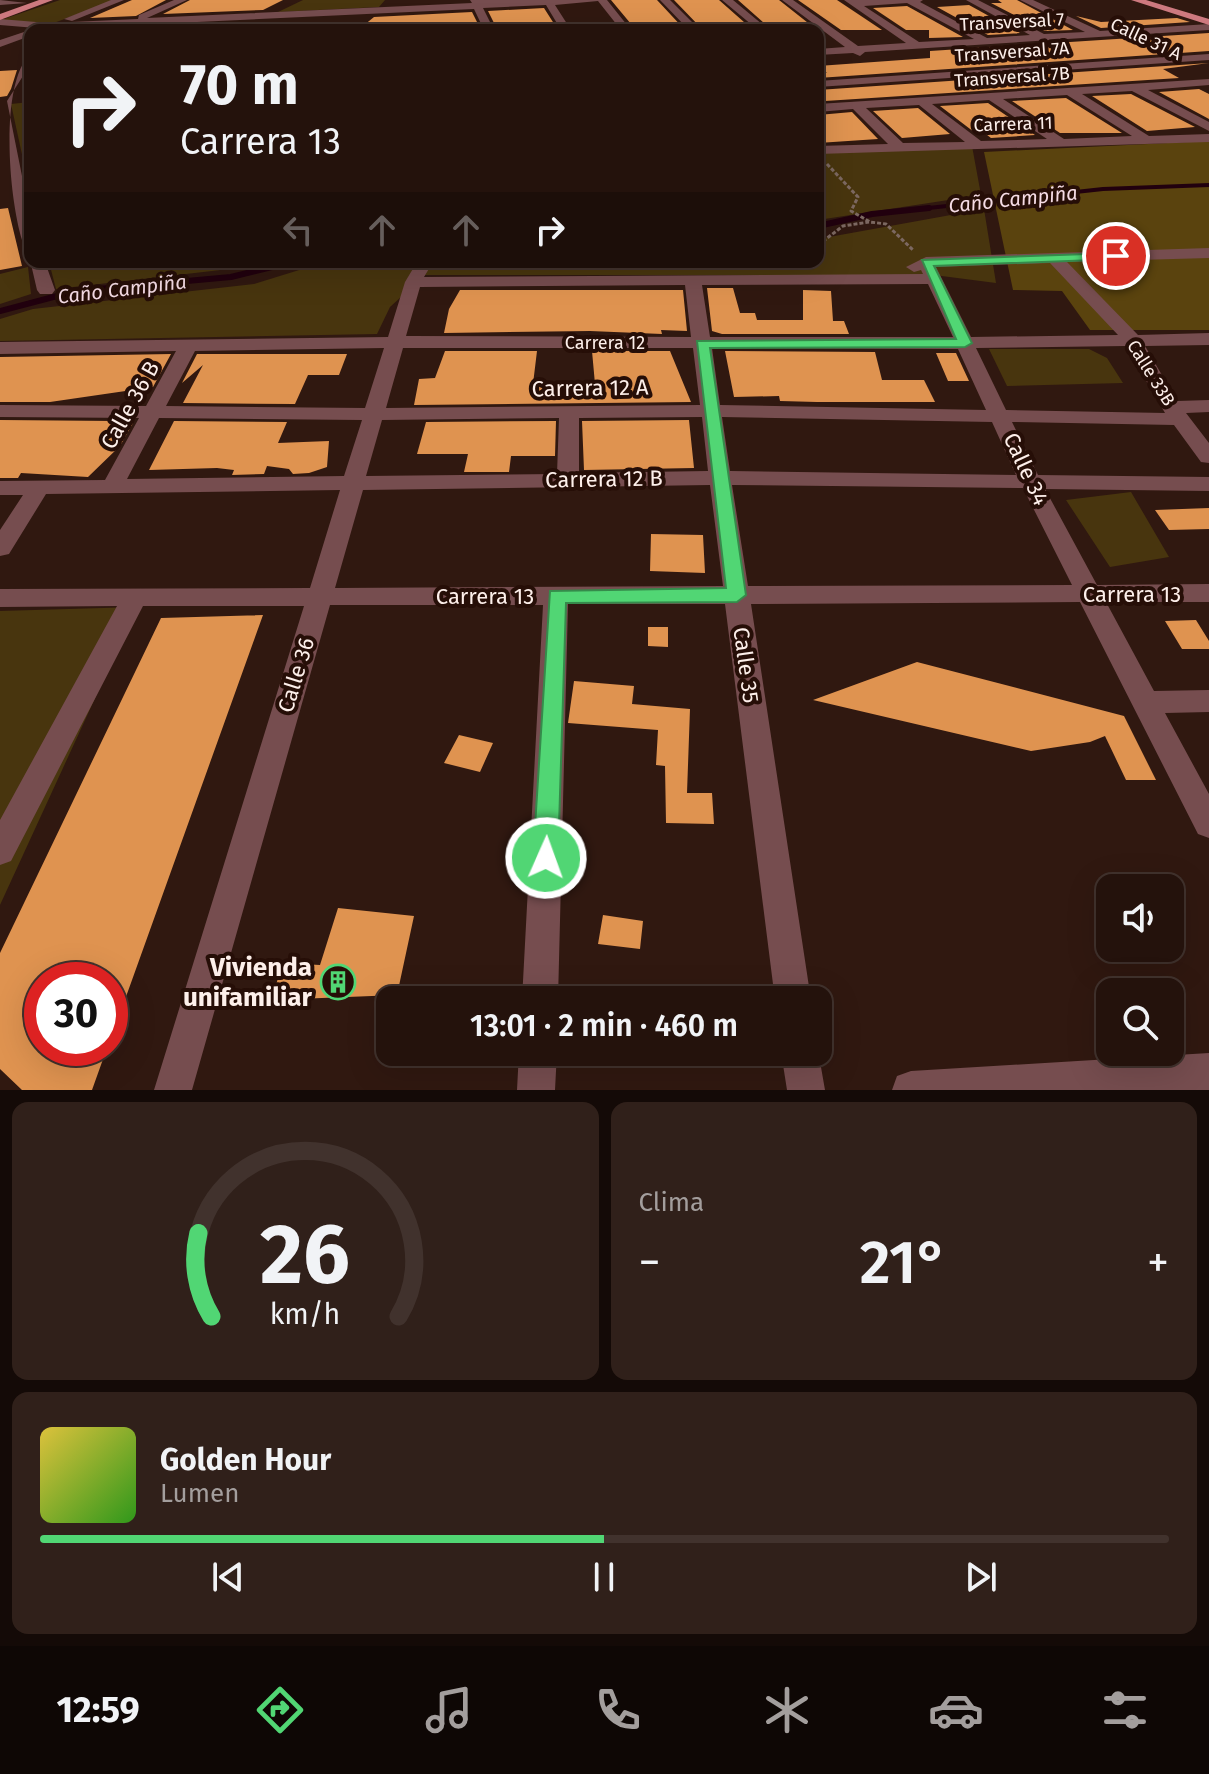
<!DOCTYPE html>
<html lang="es">
<meta charset="utf-8">
<style>
:root{--surface:#24120c;--page:#30201a;--text:#f1f3f6;--muted:#a39e9d;--line:#41322d;--accent:#51d674}
body{margin:0;font-family:"Fira Sans",sans-serif;background:var(--page);color:var(--text);height:100vh;display:flex;flex-direction:column;font-size:30px;white-space:nowrap}
*{box-sizing:border-box;margin:0}
p{font-size:26px;color:var(--muted)}
.icon{flex:none;width:44px;height:44px;fill:none;stroke:currentColor;stroke-width:2;stroke-linecap:round;stroke-linejoin:round}
.map{position:relative;height:1090px;overflow:hidden}
.sheet{display:flex;flex-direction:column;gap:12px;padding:12px;background:#140a07;flex:1}
.sheet>*{flex:none}
.hud{position:absolute;left:24px;top:24px;width:800px;height:244px;border-radius:16px;box-shadow:0 8px 32px #0002,0 0 0 2px var(--line);background:#24120c;color:var(--text);overflow:hidden}
.fabs{position:absolute;left:1096px;top:874px;display:grid;gap:16px}
.fabs a{display:grid;place-items:center;width:88px;height:88px;border-radius:16px;background:var(--surface);box-shadow:0 8px 32px #0002,0 0 0 2px var(--line);font-size:40px}
.speed{position:absolute;left:24px;top:962px;display:flex;gap:16px;font-size:40px;font-weight:700;text-align:center}
.speed>*{display:grid;place-content:center;width:104px;height:104px;border-radius:50%;background:var(--surface);box-shadow:0 8px 32px #0002,0 0 0 2px var(--line);line-height:1}
.speed .limit{border:12px solid #d22;background:#fff;color:#111}
.pin{position:absolute;display:grid;place-items:center;width:68px;height:68px;color:#fff;margin:-34px;border:4px solid #fff;border-radius:50%;box-shadow:0 2px 8px #0007}
.me{position:absolute;width:88px;margin:-44px;rotate:2deg;stroke-linejoin:round;filter:drop-shadow(0 0 6px #0008)}
.turn{display:flex;align-items:center;gap:28px;height:168px;padding:0 24px;font-size:36px}
.turn .icon{width:104px;height:104px;stroke-width:2.5}
.turn b{display:block;font-size:56px;line-height:68px}
.lanes{display:flex;align-items:center;height:76px;padding:0 24px;background:#0003;justify-content:center;gap:40px;direction:ltr}
.lanes .off{opacity:.35}
.big{font-size:60px;font-weight:600;line-height:1.1}
.sheet .card{flex:1;display:flex;flex-direction:column;justify-content:center;gap:12px;min-width:0;padding:0 28px;border-radius:16px;background:var(--page)}
.sheet .dial{align-items:center;gap:0}
.dial svg{height:208px;overflow:visible;fill:none;stroke:var(--line);stroke-width:7;stroke-linecap:round;text-anchor:middle}
.dial text{fill:var(--text);stroke:none}
.song{display:flex;align-items:center;gap:24px}
.cover{width:96px;height:96px;border-radius:12px;background:linear-gradient(135deg,hsl(50 70% 55%),hsl(110 70% 35%))}
.played{height:8px;border-radius:4px;background:linear-gradient(90deg,var(--accent) 50%,var(--line) 50%)}
.keys{display:flex;justify-content:space-around;direction:ltr}
.heat{display:flex;justify-content:space-between;align-items:center;font-size:44px;direction:ltr}
.sheet .tiles{flex:1;display:grid;gap:12px;grid-template-columns:1fr 1fr}
.card:last-child{grid-column:span 2}
.trip{position:absolute;left:376px;top:986px;width:456px;height:80px;border-radius:16px;background:var(--surface);box-shadow:0 8px 32px #0002,0 0 0 2px var(--line);font-weight:600;line-height:80px;text-align:center}
.tab-bar{display:flex;height:128px;justify-content:space-around;align-items:center;background:#0e0705;color:var(--muted)}
.tab-bar .icon{width:56px;height:56px}
.tab-bar .selected{color:var(--accent)}
.tab-bar b{font-size:36px;color:var(--text)}
.map>svg:first-child{display:block}
</style>
<div class="map">
<svg width="1209" height="1090" viewBox="0 0 1209 1090">
<rect width="100%" height="100%" fill="#301810"/>
<!-- green -->
<path fill="#48350e" d="M 60,0 L 116,0 L 51,24 L 1,20 Z
M 303,0 L 385,0 L 379,7 L 278,12 Z
M 30,102 L 30,149 L 23,159 L 11,104 Z
M 972,146 L 981,195 L 818,220 L 818,150 Z
M 984,209 L 996,283 L 934,275 L 425,275 L 390,307 L 377,334 L 0,341 L 0,319 L 33,309 L 254,284 L 325,262 L 818,262 L 818,239 Z
M 49,262 L 261,262 L 238,268 L 56,289 Z
M 28,267 L 31,294 L 0,304 L 0,274 Z
M 989,349 L 1089,349 L 1107,358 L 1123,383 L 1007,386 Z
M 1131,492 L 1169,557 L 1110,567 L 1066,500 Z
M 137,607 L 0,905 L 0,611 Z"/>
<!-- forest -->
<path fill="#5a430e" d="M 1209,141 L 1209,330 L 1090,330 L 1062,291 L 1013,290 L 984,152 Z"/>
<g fill="none" stroke-linecap="round" stroke-linejoin="round">
<!-- stream-far1 -->
<path stroke="#21000e" stroke-width="4" d="M 910,210 L 1103,189 L 1209,185"/>
<!-- stream -->
<path stroke="#21000e" stroke-width="6" d="M 818,226 L 872,214 L 929,208
M 0,311 L 76,291 L 231,277 L 292,262"/>
</g>
<!-- building -->
<path fill="#df9350" d="M 132,0 L 166,0 L 136,16 L 90,18 Z
M 190,0 L 283,0 L 263,10 L 163,14 Z
M 611,0 L 657,0 L 685,30 L 636,30 Z
M 674,0 L 719,0 L 753,30 L 703,30 Z
M 738,0 L 779,0 L 817,30 L 772,30 Z
M 798,0 L 837,0 L 882,30 L 841,30 Z
M 998,0 L 1017,0 L 1073,30 L 1045,31 L 991,3 L 1002,3 Z
M 969,5 L 1020,33 L 988,35 L 937,7 Z
M 907,6 L 963,37 L 929,38 L 929,30 L 906,30 L 873,8 Z
M 544,8 L 558,30 L 496,27 L 488,11 Z
M 472,12 L 480,28 L 358,30 L 374,17 Z
M 1076,16 L 1101,22 L 1177,18 L 1190,22 L 1101,28 Z
M 235,23 L 221,30 L 91,30 Z
M 1209,33 L 1209,51 L 818,78 L 818,73 L 827,73 L 818,66 L 930,58 L 930,51 Z
M 1209,63 L 1163,69 L 1179,78 L 825,101 L 818,95 L 818,90 Z
M 17,70 L 11,89 L 7,96 L 0,97 L 0,71 Z
M 1199,89 L 1209,94 L 1209,119 L 1159,92 Z
M 1131,94 L 1195,127 L 1147,131 L 1092,96 Z
M 1066,98 L 1122,133 L 1060,133 L 1012,101 Z
M 988,103 L 1035,135 L 991,138 L 982,131 L 974,132 L 940,106 Z
M 918,108 L 950,134 L 902,138 L 873,111 Z
M 852,112 L 878,139 L 818,143 L 818,115 Z
M 8,208 L 22,266 L 0,270 L 0,209 Z
M 707,288 L 733,288 L 740,313 L 755,313 L 757,320 L 803,320 L 803,290 L 831,291 L 833,321 L 844,321 L 849,334 L 722,334 L 712,331 Z
M 460,290 L 683,290 L 687,331 L 661,330 L 662,334 L 590,331 L 444,333 L 449,309 Z
M 445,351 L 537,351 L 533,384 L 595,384 L 592,351 L 670,351 L 691,402 L 414,405 L 419,379 L 435,378 Z
M 725,351 L 875,352 L 882,380 L 924,380 L 935,402 L 817,402 L 780,401 L 779,396 L 734,397 Z
M 936,353 L 956,353 L 969,381 L 948,381 Z
M 171,354 L 153,387 L 50,402 L 0,402 L 0,357 Z
M 197,354 L 347,354 L 339,375 L 308,375 L 295,404 L 183,403 L 203,365 L 182,383 Z
M 0,420 L 115,421 L 133,423 L 120,446 L 88,477 L 21,473 L 18,478 L 0,478 Z
M 689,420 L 694,468 L 584,470 L 582,421 Z
M 174,421 L 287,422 L 278,443 L 329,441 L 327,467 L 309,473 L 293,474 L 289,469 L 267,466 L 264,474 L 232,475 L 234,470 L 217,468 L 149,470 Z
M 556,421 L 555,456 L 511,456 L 509,472 L 464,472 L 468,454 L 417,454 L 426,422 Z
M 1209,508 L 1209,529 L 1169,530 L 1155,510 Z
M 651,534 L 703,535 L 705,573 L 650,571 Z
M 263,615 L 113,1033 L 110,980 L 42,980 L 42,1048 L 107,1048 L 92,1090 L 22,1090 L 0,1069 L 0,953 L 161,618 Z
M 1196,620 L 1209,641 L 1209,649 L 1182,649 L 1165,621 Z
M 648,627 L 668,627 L 668,647 L 648,646 Z
M 917,662 L 1124,716 L 1156,780 L 1126,780 L 1105,736 L 1090,742 L 1031,751 L 813,700 Z
M 574,681 L 634,686 L 632,704 L 690,709 L 687,793 L 712,793 L 714,824 L 666,823 L 665,766 L 656,765 L 658,730 L 568,723 Z
M 459,735 L 493,743 L 480,772 L 444,763 Z
M 338,908 L 414,916 L 397,995 L 272,1000 L 282,963 L 320,965 Z
M 603,915 L 643,921 L 640,949 L 598,944 Z"/>
<g fill="none" stroke-linecap="round" stroke-linejoin="round">
<!-- path -->
<path stroke="#7c6861" stroke-width="3" stroke-dasharray="4 2" stroke-linecap="butt" d="M 827,164 L 858,197 L 851,211 L 870,222 L 886,224 L 914,251
M 818,245 L 843,226 L 869,222"/>
<!-- minor -->
<path fill="#764d4f" fill-rule="evenodd" d="M 0,0 L 27,3 L 0,5 Z
M 111,0 L 124,0 L 72,21 L 64,19 Z
M 174,0 L 187,0 L 147,18 L 472,3 L 470,0 L 607,0 L 631,30 L 621,30 L 598,1 L 555,5 L 571,30 L 561,30 L 546,5 L 483,8 L 494,30 L 484,30 L 474,9 L 48,29 L 0,25 L 0,19 L 48,23 L 138,19 L 139,15 Z
M 660,0 L 670,0 L 700,30 L 689,30 Z
M 722,0 L 733,0 L 769,30 L 758,30 Z
M 782,0 L 793,0 L 858,46 L 906,43 L 844,0 L 923,0 L 920,2 L 987,38 L 1030,35 L 966,0 L 978,0 L 1044,34 L 1085,32 L 1020,0 L 1033,0 L 1100,31 L 1209,24 L 1209,30 L 865,52 L 860,56 L 853,53 L 818,55 L 818,49 L 845,47 ZM 907,3 L 974,39 L 919,42 L 864,6 Z
M 30,30 L 30,36 L 0,47 L 0,40 Z
M 30,54 L 30,65 L 7,101 L 30,216 L 30,245 L 22,240 C 8,193 0,84 30,54 Z
M 1209,54 L 1209,60 L 818,87 L 818,81 Z
M 1209,79 L 1209,85 L 1148,90 L 1209,122 L 1209,131 L 1132,91 L 1082,94 L 1149,136 L 1209,134 L 1209,142 L 818,154 L 818,146 L 888,144 L 853,109 L 818,112 L 818,104 ZM 1067,95 L 1132,136 L 1064,139 L 1003,99 ZM 989,100 L 1047,139 L 981,141 L 932,104 ZM 919,105 L 965,142 L 903,143 L 866,108 Z
M 1209,248 L 1209,258 L 1067,262 L 1138,335 L 1209,333 L 1209,345 L 1145,346 L 1177,401 L 1209,400 L 1209,412 L 1186,413 L 1209,443 L 1209,463 L 1201,462 L 1174,425 L 1012,422 L 1038,475 L 1209,477 L 1209,491 L 1045,489 L 1097,585 L 1209,584 L 1209,602 L 1106,602 L 1154,691 L 1209,690 L 1209,712 L 1165,713 L 1209,794 L 1209,838 L 1198,834 L 1080,602 L 751,604 L 811,1000 L 775,1000 L 725,604 L 568,604 L 558,1000 L 522,1000 L 543,605 L 330,605 L 192,1090 L 154,1090 L 304,606 L 143,606 L 11,861 L 0,865 L 0,820 L 117,606 L 0,607 L 0,589 L 310,588 L 340,490 L 46,494 L 9,554 L 0,556 L 0,530 L 23,495 L 0,495 L 0,481 L 105,480 L 139,418 L 0,417 L 0,405 L 146,406 L 176,351 L 0,354 L 0,342 L 388,337 L 405,282 L 417,262 L 433,262 L 424,277 L 923,274 L 921,270 L 914,272 L 906,267 L 926,257 ZM 1050,263 L 1118,335 L 971,337 L 936,267 ZM 928,284 L 953,337 L 710,337 L 702,285 ZM 685,285 L 691,337 L 406,336 L 420,287 ZM 1126,346 L 1165,413 L 1006,410 L 976,348 ZM 384,348 L 365,408 L 166,406 L 195,351 ZM 403,348 L 693,348 L 700,405 L 386,408 ZM 712,348 L 958,349 L 986,410 L 720,405 ZM 702,417 L 708,471 L 579,473 L 579,418 ZM 722,417 L 992,422 L 1016,475 L 730,471 ZM 159,418 L 362,420 L 344,476 L 127,479 ZM 559,418 L 557,474 L 366,476 L 382,420 ZM 710,485 L 723,586 L 335,588 L 363,490 ZM 732,485 L 1023,488 L 1072,585 L 748,586 Z
M 30,260 L 45,262 L 55,290 L 52,294 L 40,294 L 37,290 Z
M 818,1050 L 825,1090 L 787,1090 L 781,1052 Z
M 519,1052 L 557,1052 L 555,1090 L 517,1090 Z
M 1209,1053 L 1209,1090 L 892,1090 L 897,1076 L 911,1071 Z"/>
<!-- major -->
<path fill="#cd797f" fill-rule="evenodd" d="M 39,0 L 53,0 L 0,20 L 0,14 Z
M 1131,0 L 1146,0 L 1209,19 L 1209,25 Z"/>
</g>
<!-- route -->
<path fill="#51d674" stroke="#358b4b" stroke-width="2" d="M 1116,253 L 1121,254 L 1121,259 L 934,266 L 972,343 L 965,347 L 710,348 L 746,595 L 737,602 L 566,603 L 558,858 L 554,866 L 546,869 L 537,866 L 533,858 L 550,591 L 726,588 L 697,341 L 956,339 L 922,260 Z"/>
<!-- icons -->
<defs>
<g id="building-ring" transform="scale(1.8)"><circle r="9.5" fill="#260e07" stroke="#51d674" stroke-width="1.5"/><path d="M-4-6H4V6H1V3H-1V6H-4ZM-2.5-4.3h1.7v1.8h-1.7ZM.8-4.3h1.7v1.8H.8ZM-2.5-1h1.7V.8h-1.7ZM.8-1h1.7V.8H.8Z" fill="#51d674"/></g>
</defs>
<g fill-rule="evenodd">
<use href="#building-ring" x="338" y="982"/>
</g>
<g text-anchor="middle" dominant-baseline="central" stroke-width="8" stroke-linejoin="round" paint-order="stroke">
<!-- far-street labels -->
<g font-size="18" fill="#fdefea" stroke="#260e07">
<text transform="translate(1012 22) rotate(-3)">Transversal 7</text>
<text transform="translate(1146 39) rotate(25)">Calle 31 A</text>
<text transform="translate(1012 52) rotate(-4)">Transversal 7A</text>
<text transform="translate(1012 77) rotate(-4)">Transversal 7B</text>
<text transform="translate(1013 124) rotate(-2)">Carrera 11</text>
<text x="605" y="343">Carrera 12</text>
<text transform="translate(1151 373) rotate(58)">Calle 33B</text>
</g>
<!-- far-water labels -->
<g font-size="20" font-style="italic" fill="#f5dce5" stroke="#260e07">
<text transform="translate(1013 199) rotate(-6)">Caño Campiña</text>
<text transform="translate(122 289) rotate(-7)">Caño Campiña</text>
</g>
<!-- street labels -->
<g font-size="22" fill="#fdefea" stroke="#260e07">
<text transform="translate(590 388) rotate(-1)">Carrera 12 A</text>
<text transform="translate(130 405) rotate(-61)">Calle 36 B</text>
<text transform="translate(1026 469) rotate(65)">Calle 34</text>
<text transform="translate(604 479) rotate(-1)">Carrera 12 B</text>
<text x="1132" y="594">Carrera 13</text>
<text x="485" y="596">Carrera 13</text>
<text transform="translate(746 665) rotate(82)">Calle 35</text>
<text transform="translate(296 675) rotate(-73)">Calle 36</text>
</g>
<!-- near-poi labels -->
<g font-size="26" font-weight="bold" fill="#fdefea" stroke="#260e07" text-anchor="end">
<text x="312" y="967">Vivienda<tspan x="312" dy="30">unifamiliar</tspan></text>
</g>
</g>
</svg>
<div class="fabs">
<a><svg class="icon" aria-label="sound" viewBox="0 0 24 24"><path d="M4 9h4l5-4v14l-5-4H4zM17 9q2 3 0 6"/></svg></a>
<a><svg class="icon" aria-label="search" viewBox="0 0 24 24"><circle cx="10" cy="10" r="6"/><path d="M15 15l6 6"/></svg></a>
</div>
<div class="speed"><div class="limit">30</div></div>
<div class="pin" style="left:1116px;top:256px;background:#d93025"><svg class="icon" aria-label="arrive" viewBox="0 0 24 24"><path d="M6 21V4h12l-3 4 3 4H6"/></svg></div>
<svg class="me" style="left:546px;top:858px" viewBox="-20 -20 40 40"><circle r="17" fill="#51d674" stroke="#fff" stroke-width="3"/><path d="M0-11L8 9 0 5-8 9z" fill="#fff"/></svg>
<div class="trip">13:01 · 2 min · 460 m</div>
<div class="hud">
<div class="turn"><svg class="icon" aria-label="right" viewBox="0 0 24 24"><path d="M7 20v-9h11M14 6l5 5-5 5"/></svg><div><b>70 m</b>Carrera 13</div></div>
<div class="lanes"><svg class="icon off" aria-label="left" viewBox="0 0 24 24"><path d="M17 20v-9H6M10 6l-5 5 5 5"/></svg><svg class="icon off" aria-label="ahead" viewBox="0 0 24 24"><path d="M12 20V5M6 11l6-6 6 6"/></svg><svg class="icon off" aria-label="ahead" viewBox="0 0 24 24"><path d="M12 20V5M6 11l6-6 6 6"/></svg><svg class="icon" aria-label="right" viewBox="0 0 24 24"><path d="M7 20v-9h11M14 6l5 5-5 5"/></svg></div>
</div>
</div>
<section class="sheet">
<div class="tiles">
<div class="card dial"><svg viewBox="0 0 100 80">
<path d="M14 69A42 42 0 1 1 86 69"/>
<path d="M14 69A42 42 0 0 1 9 37" stroke="#51d674"/>
<text x="50" y="56" font-size="32" font-weight="700">26</text>
<text x="50" y="72" font-size="11">km/h</text>
</svg></div>
<div class="card"><p>Clima</p>
<div class="heat"><a>−</a><b class="big">21°</b><a>+</a></div>
</div>
<div class="card">
<div class="song"><i class="cover"></i><div><b>Golden Hour</b><p>Lumen</p></div></div>
<div class="played"></div>
<div class="keys"><svg class="icon" aria-label="previous" viewBox="0 0 24 24"><path d="M18 5L8 12l10 7zM5 5v14"/></svg><svg class="icon" aria-label="pause" viewBox="0 0 24 24"><path d="M8 5v14M16 5v14"/></svg><svg class="icon" aria-label="next" viewBox="0 0 24 24"><path d="M6 5l10 7-10 7zM19 5v14"/></svg></div>
</div>
</div>
</section>
<nav class="tab-bar">
<b>12:59</b>
<svg class="icon selected" aria-label="directions" viewBox="0 0 24 24"><path d="M12 3l9 9-9 9-9-9zM9 14v-3h6M13 9l2 2-2 2"/></svg>
<svg class="icon" aria-label="music" viewBox="0 0 24 24"><path d="M9 18V5l10-2v13"/><circle cx="6" cy="18" r="3"/><circle cx="16" cy="16" r="3"/></svg>
<svg class="icon" aria-label="phone" viewBox="0 0 24 24"><path d="M5 4h4l2 5-3 2q2 4 5 5l2-3 5 2v4C11 20 4 13 5 4z"/></svg>
<svg class="icon" aria-label="climate" viewBox="0 0 24 24"><path d="M12 3v18M4 7l16 10M4 17L20 7"/></svg>
<svg class="icon" aria-label="car" viewBox="0 0 24 24"><path d="M5 17H2v-5l4-1 3-4h7l3 4 3 1v5h-3M9 17h6M6 11h13"/><circle cx="7" cy="17" r="2"/><circle cx="17" cy="17" r="2"/></svg>
<svg class="icon" aria-label="filters" viewBox="0 0 24 24"><path d="M4 7h16M4 17h16"/><circle cx="9" cy="7" r="2"/><circle cx="15" cy="17" r="2"/></svg>
</nav>
